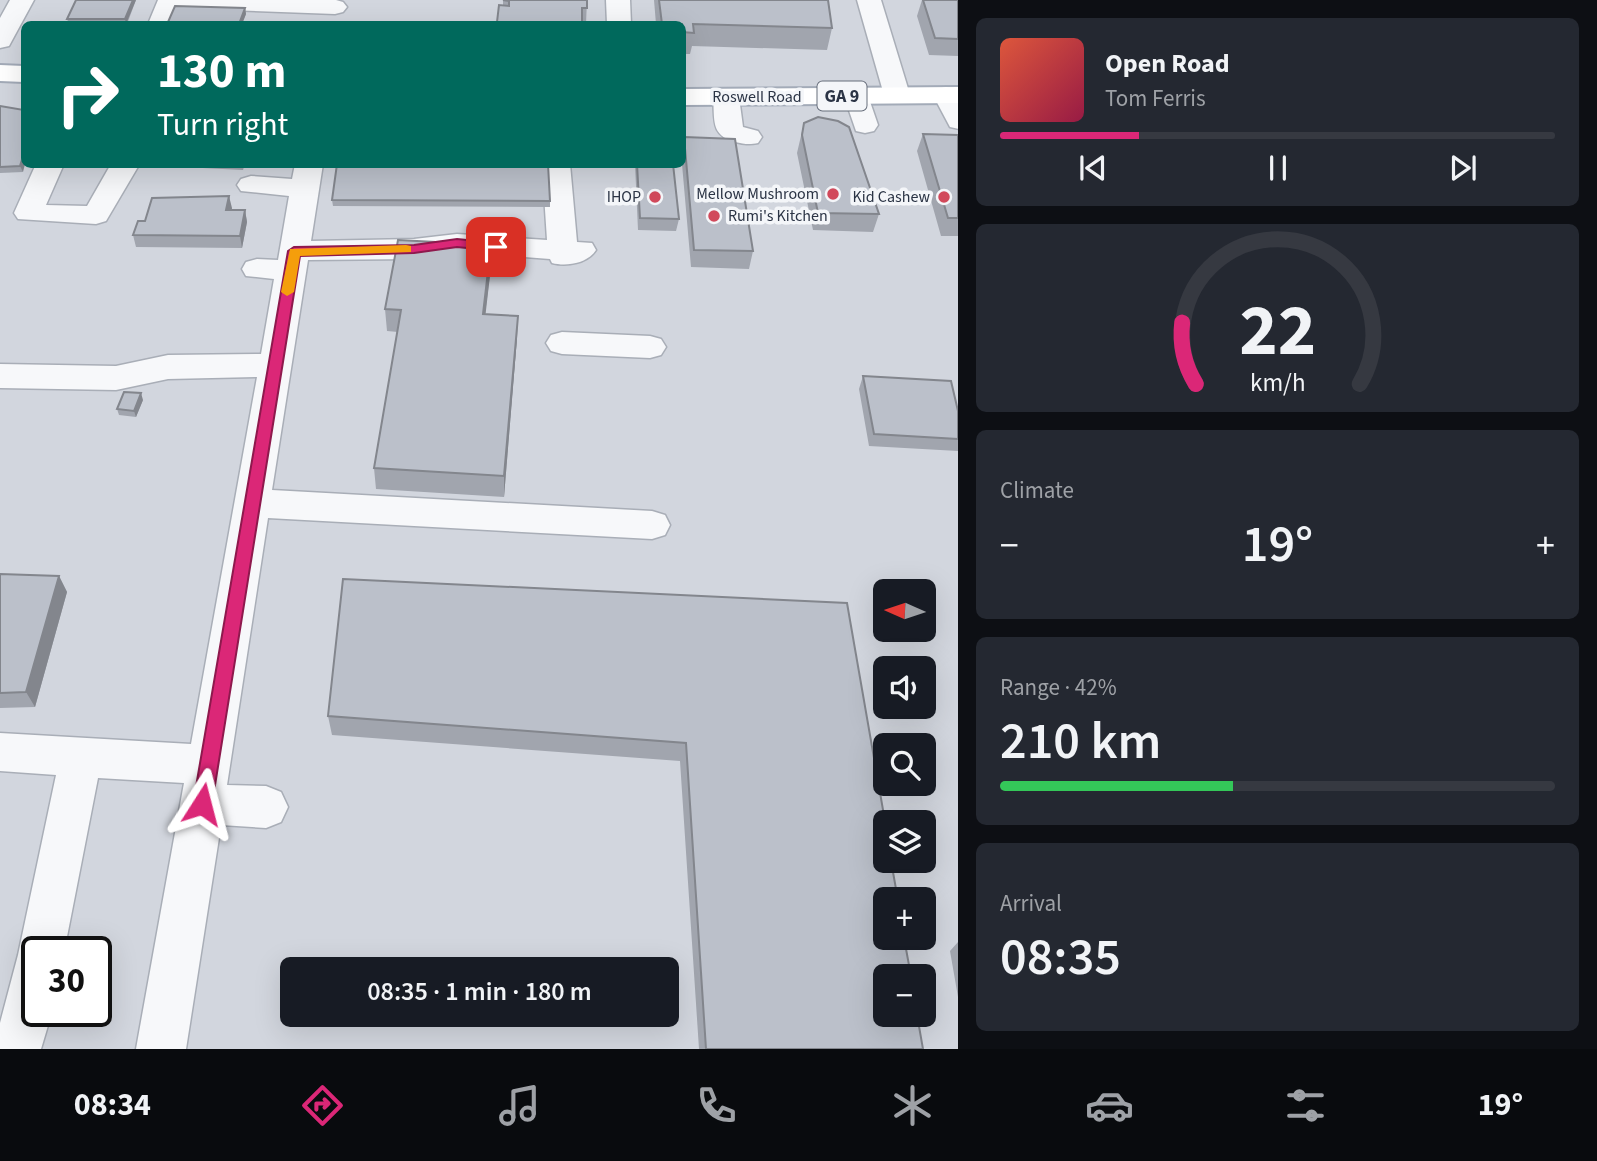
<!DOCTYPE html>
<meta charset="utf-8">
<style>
:root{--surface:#171b24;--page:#242831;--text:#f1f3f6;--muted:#9ea1a6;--line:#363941;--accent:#db2777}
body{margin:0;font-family:"Source Sans 3",sans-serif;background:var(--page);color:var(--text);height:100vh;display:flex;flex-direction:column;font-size:26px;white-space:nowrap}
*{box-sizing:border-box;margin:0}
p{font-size:23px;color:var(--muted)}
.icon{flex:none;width:38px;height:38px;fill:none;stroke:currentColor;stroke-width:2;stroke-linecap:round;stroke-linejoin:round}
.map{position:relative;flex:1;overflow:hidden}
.sheet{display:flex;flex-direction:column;gap:18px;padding:18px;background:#0d0f14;width:639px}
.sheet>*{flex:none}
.hud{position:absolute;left:21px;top:21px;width:665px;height:147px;border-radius:10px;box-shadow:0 7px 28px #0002;background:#00695c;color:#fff;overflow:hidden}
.needle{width:46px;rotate:273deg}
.controls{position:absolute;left:873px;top:579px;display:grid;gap:14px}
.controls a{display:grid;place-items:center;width:63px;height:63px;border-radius:10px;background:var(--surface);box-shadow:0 7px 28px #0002;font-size:35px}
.speed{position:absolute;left:21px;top:936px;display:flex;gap:14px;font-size:35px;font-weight:700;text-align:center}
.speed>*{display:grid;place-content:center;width:91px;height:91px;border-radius:50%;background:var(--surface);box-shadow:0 7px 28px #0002;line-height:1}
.speed .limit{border:4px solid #111;border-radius:10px;background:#fff;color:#111}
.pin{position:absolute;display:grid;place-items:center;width:60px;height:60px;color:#fff;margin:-30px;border-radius:14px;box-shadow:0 4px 10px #0006}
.me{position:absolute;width:77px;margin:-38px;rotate:9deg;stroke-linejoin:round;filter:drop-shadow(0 0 5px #0008)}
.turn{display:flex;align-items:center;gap:24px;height:147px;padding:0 21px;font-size:32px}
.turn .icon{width:91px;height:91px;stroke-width:2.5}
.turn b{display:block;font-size:49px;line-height:60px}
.big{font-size:52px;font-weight:600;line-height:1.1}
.sheet .tile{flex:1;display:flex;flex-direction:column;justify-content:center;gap:10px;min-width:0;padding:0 24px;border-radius:10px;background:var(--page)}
.sheet .dial{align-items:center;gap:0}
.dial svg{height:182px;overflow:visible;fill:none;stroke:var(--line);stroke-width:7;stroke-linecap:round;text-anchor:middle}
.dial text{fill:var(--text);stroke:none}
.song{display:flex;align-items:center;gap:21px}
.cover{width:84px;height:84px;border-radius:10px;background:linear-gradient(135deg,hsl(10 70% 55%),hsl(340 70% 35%))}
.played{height:7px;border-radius:4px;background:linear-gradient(90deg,var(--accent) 25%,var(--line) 25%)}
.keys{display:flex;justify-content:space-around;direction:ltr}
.heat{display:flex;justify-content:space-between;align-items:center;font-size:38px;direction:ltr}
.charge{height:10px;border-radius:5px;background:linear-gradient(90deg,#34c759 42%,var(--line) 0)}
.trip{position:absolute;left:280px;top:957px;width:399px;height:70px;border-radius:10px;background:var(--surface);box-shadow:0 7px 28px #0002;font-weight:600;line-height:70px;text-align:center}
.menu{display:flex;height:112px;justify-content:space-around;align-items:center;background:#090b0e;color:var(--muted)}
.menu .icon{width:49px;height:49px}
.menu .active{color:var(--accent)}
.menu b{font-size:32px;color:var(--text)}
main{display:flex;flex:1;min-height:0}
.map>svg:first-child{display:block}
</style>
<main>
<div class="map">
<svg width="959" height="1049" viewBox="0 0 959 1049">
<rect width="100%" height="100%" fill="#e4e7ec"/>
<!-- built -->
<path fill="#d2d6de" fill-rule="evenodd" d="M 0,0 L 958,0 L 958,1049 L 0,1049 ZM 24,24 L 682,24 L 682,164 L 24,164 ZM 886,592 L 924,592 L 924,630 L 886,630 ZM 886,668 L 924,668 L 924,707 L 886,707 ZM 886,746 L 924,746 L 924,784 L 886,784 ZM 886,822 L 924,822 L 924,861 L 886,861 ZM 886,900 L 924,900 L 924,938 L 886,938 ZM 37,952 L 96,952 L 96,1012 L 37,1012 ZM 292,970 L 667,970 L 667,1015 L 292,1015 ZM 886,976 L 924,976 L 924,1015 L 886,1015 Z"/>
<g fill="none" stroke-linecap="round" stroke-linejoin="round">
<!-- minor casing -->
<g stroke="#a9aeb7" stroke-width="3">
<path id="minor" d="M 10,0 L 34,0 L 9,46 L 0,48 L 0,18 Z
M 158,0 L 336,0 L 343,2 L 347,7 L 343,12 L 335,14 L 178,8 L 172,24 L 148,24 Z
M 606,0 L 630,0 L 631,24 L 607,24 Z
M 857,0 L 881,0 L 910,95 L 906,101 L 897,103 L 888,101 L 884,95 Z
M 946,87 L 955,89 L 959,94 L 959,129 L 950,127 L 933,95 L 937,89 Z
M 857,88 L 866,90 L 878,125 L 874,131 L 865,133 L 856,131 L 844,96 L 848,90 Z
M 726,89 L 735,91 L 739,97 L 743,127 L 758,131 L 762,137 L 758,143 C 749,145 744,144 735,142 C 710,135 715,120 713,97 L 717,91 Z
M 36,164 L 64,164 L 46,205 L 87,206 L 111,164 L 139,165 L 106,221 L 96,224 L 18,219 L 14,213 Z
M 295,164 L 323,164 L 311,241 L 414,239 L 457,234 L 547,240 L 542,164 L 570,164 L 577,242 L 592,243 L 596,250 C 588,263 567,267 552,263 L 550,259 L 457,252 L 414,259 L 308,260 L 272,490 L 652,511 L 665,515 L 670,525 L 665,535 L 652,539 L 268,518 L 227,785 L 266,786 L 281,792 L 288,807 L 281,822 L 266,828 L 221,825 L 186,1049 L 136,1049 L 184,783 L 98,778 L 64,952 L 37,952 L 37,1012 L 52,1012 L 41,1049 L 0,1049 L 0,1023 L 18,955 L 56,775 L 0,771 L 0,733 L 191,744 L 257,377 L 168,379 L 116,390 L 0,388 L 0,364 L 116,366 L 168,355 L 261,354 L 274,279 L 246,276 L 242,269 L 246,262 L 257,259 L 278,260 L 289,196 L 241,191 L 237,185 L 241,179 L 251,176 L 292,179 Z
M 562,332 L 650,336 L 661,339 L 666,347 L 661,355 L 650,358 L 562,354 L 551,351 L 546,343 L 551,335 Z"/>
</g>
<!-- major casing -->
<g stroke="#a3abb8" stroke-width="4">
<path id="major" d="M 0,65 L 24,66 L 24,82 L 0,81 Z
M 959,87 L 959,103 L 682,105 L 682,89 Z"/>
</g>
<!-- minor -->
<use href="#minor" fill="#f7f8fa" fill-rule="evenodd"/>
<!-- major -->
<use href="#major" fill="#fff" fill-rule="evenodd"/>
</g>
<!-- wall -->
<path fill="#a1a5ae" d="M 136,0 L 127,24 L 69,24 L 67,19 Z
M 503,0 L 587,0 L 586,24 L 497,24 L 499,5 L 503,6 Z
M 654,0 L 828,0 L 832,28 L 827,50 L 692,46 L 690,54 L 682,54 L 682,24 L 656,24 Z
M 922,0 L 958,0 L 958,56 L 929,55 L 917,16 Z
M 245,8 L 246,14 L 242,24 L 169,24 L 168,22 Z
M 0,106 L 23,172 L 0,173 Z
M 804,123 L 879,214 L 873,232 L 813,230 L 797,153 Z
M 923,134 L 958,135 L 958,236 L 941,236 L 917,151 Z
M 684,137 L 753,251 L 749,269 L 691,267 L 682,164 L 682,149 Z
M 111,164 L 148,164 L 148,166 Z
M 161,164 L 245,164 L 243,170 L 162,166 Z
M 635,164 L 673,164 L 679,219 L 676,231 L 638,230 Z
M 332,200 L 550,201 L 550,207 L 333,206 Z
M 232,208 L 232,210 L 245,210 L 247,222 L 242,248 L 136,247 L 133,235 L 145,221 Z
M 491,267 L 485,314 L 517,338 L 504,497 L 376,489 L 374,468 L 398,332 L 387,331 L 385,309 Z
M 863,376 L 958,411 L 958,451 L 869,446 L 859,389 Z
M 143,400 L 136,417 L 119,415 L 117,409 Z
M 0,574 L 59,576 L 67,592 L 35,707 L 0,708 Z
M 847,603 L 923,1049 L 699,1049 L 680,761 L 332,735 L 328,716 Z
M 958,942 L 958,997 L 950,951 Z"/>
<!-- shaded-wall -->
<path fill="#83868d" d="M 133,0 L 136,0 L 126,24 L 125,19 Z
M 245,8 L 246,14 L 242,24 L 239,24 Z
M 24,153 L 25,164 L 23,172 L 20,166 Z
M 229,196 L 232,208 L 228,222 L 226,210 Z
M 245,210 L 247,222 L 242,248 L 240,236 Z
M 491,245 L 491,267 L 483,336 L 483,314 Z
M 518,316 L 517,338 L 504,497 L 504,476 Z
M 141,393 L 143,400 L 136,417 L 134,411 Z
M 59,576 L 67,592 L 35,707 L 26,692 Z"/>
<!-- building -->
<path fill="#bbc0ca" stroke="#83868d" stroke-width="2" d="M 76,0 L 133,0 L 125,19 L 67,19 Z
M 503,0 L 587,0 L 587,8 L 582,8 L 582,24 L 497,22 L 499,5 L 509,6 L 509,1 Z
M 659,0 L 828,0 L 832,28 L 693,24 L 694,33 L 682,32 L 682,24 L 662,24 Z
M 923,0 L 958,0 L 958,39 L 935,38 Z
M 175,6 L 245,8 L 239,24 L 214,24 L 168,22 Z
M 414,23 L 481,24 L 414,24 Z
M 0,106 L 24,110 L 24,153 L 20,166 L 0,167 Z
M 818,117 L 838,121 L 849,127 L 879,214 L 818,213 L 802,135 L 804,123 Z
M 923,134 L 958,135 L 958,218 L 948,218 Z
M 684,137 L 735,139 L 753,251 L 694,250 Z
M 337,164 L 548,164 L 550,201 L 332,200 Z
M 637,164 L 673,164 L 679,219 L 640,218 Z
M 229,196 L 226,210 L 245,210 L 240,236 L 133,235 L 138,221 L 145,221 L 152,198 Z
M 398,240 L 491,245 L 483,314 L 518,316 L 504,476 L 374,468 L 401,310 L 385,309 Z
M 863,376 L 951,381 L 958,411 L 958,439 L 874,434 Z
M 124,392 L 141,393 L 134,411 L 117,409 Z
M 0,574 L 59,576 L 26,692 L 0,693 Z
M 343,579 L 847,603 L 886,827 L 886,861 L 891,861 L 898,900 L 886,900 L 886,938 L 904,938 L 911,976 L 886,976 L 886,1015 L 917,1015 L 923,1049 L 706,1049 L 686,743 L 328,716 Z"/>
<!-- route -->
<path fill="#db2777" stroke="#8e194d" stroke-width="2" d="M 457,239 L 496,243 L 502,247 L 496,251 L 457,247 L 414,253 L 300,256 L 212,804 L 209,810 L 202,813 L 196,810 L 193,804 L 288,251 L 294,247 L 414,245 Z"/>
<!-- slow -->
<path fill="#f59e0b" d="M 406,245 L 411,246 L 411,252 L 300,256 L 294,292 L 287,296 L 281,292 L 290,249 Z"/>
<!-- markers -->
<g fill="#d1495b" stroke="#f4f6f9" stroke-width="2.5">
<circle cx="833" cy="194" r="7"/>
<circle cx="655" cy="197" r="7"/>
<circle cx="944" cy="197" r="7"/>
<circle cx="714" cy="216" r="7"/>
</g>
<g text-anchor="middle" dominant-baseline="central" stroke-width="7" stroke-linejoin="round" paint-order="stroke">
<!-- far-street labels -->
<g font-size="16" fill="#2b3445" stroke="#f4f6f9">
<text x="757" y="97">Roswell Road</text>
</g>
<!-- far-poi labels -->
<g font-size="16" fill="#2b3445" stroke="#f4f6f9" text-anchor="end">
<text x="819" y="194">Mellow Mushroom</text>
<text x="641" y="197">IHOP</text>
<text x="930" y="197">Kid Cashew</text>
<text x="728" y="216" text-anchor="start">Rumi's Kitchen</text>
</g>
<!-- shield labels -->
<rect fill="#f4f6f9" stroke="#676e7b" stroke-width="2" x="817.5" y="81.5" width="49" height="29" rx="5"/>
<g font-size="18" font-weight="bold" fill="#2b3445">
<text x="842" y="96">GA 9</text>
</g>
</g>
</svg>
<div class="controls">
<a><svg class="needle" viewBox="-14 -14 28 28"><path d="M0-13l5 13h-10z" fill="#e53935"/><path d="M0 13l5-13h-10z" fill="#9ea1a6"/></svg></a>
<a><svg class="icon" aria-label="sound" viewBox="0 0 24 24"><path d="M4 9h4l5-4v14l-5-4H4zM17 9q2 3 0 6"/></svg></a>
<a><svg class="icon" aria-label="search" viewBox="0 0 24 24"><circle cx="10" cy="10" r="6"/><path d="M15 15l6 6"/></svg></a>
<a><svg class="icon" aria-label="layers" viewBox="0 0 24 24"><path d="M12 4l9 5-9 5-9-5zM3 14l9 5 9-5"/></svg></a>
<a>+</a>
<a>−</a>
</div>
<div class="speed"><div class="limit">30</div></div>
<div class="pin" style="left:496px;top:247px;background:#d93025"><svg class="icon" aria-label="arrive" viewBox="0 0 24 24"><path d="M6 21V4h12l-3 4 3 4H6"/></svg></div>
<svg class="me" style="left:202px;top:804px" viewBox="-20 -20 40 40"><path d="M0-17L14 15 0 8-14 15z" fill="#db2777" stroke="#fff" stroke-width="4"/></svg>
<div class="trip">08:35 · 1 min · 180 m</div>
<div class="hud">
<div class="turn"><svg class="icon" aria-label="right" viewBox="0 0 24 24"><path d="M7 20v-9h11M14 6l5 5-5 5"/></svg><div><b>130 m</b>Turn right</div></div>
</div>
</div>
<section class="sheet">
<div class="tile">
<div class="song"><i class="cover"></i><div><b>Open Road</b><p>Tom Ferris</p></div></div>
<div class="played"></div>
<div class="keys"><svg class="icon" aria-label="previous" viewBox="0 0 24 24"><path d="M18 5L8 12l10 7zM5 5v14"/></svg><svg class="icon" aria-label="pause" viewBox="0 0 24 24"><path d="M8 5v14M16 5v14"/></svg><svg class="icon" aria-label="next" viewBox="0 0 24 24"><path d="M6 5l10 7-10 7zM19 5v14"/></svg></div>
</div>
<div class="tile dial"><svg viewBox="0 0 100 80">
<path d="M14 69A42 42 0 1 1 86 69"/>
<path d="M14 69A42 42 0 0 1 8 42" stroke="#db2777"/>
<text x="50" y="56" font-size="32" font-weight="700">22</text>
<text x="50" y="72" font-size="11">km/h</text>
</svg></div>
<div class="tile"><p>Climate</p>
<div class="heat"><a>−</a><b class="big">19°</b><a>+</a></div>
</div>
<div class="tile"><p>Range · 42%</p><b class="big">210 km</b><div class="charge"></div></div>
<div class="tile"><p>Arrival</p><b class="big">08:35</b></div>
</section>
</main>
<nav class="menu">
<b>08:34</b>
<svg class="icon active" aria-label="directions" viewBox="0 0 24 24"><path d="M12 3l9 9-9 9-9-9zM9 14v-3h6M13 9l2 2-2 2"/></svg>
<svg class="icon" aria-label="music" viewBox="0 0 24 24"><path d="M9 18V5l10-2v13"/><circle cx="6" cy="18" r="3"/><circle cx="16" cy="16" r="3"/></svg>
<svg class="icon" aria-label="phone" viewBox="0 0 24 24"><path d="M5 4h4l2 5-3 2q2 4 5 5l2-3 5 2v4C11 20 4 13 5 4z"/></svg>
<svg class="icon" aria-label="climate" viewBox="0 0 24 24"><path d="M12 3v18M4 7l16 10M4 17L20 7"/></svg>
<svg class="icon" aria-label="car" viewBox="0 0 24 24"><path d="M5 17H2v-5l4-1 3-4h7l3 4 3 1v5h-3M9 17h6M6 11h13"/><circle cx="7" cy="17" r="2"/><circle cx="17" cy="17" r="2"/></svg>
<svg class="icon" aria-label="filters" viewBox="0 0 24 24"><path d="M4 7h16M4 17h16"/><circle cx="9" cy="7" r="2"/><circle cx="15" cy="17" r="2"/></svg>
<b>19°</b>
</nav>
